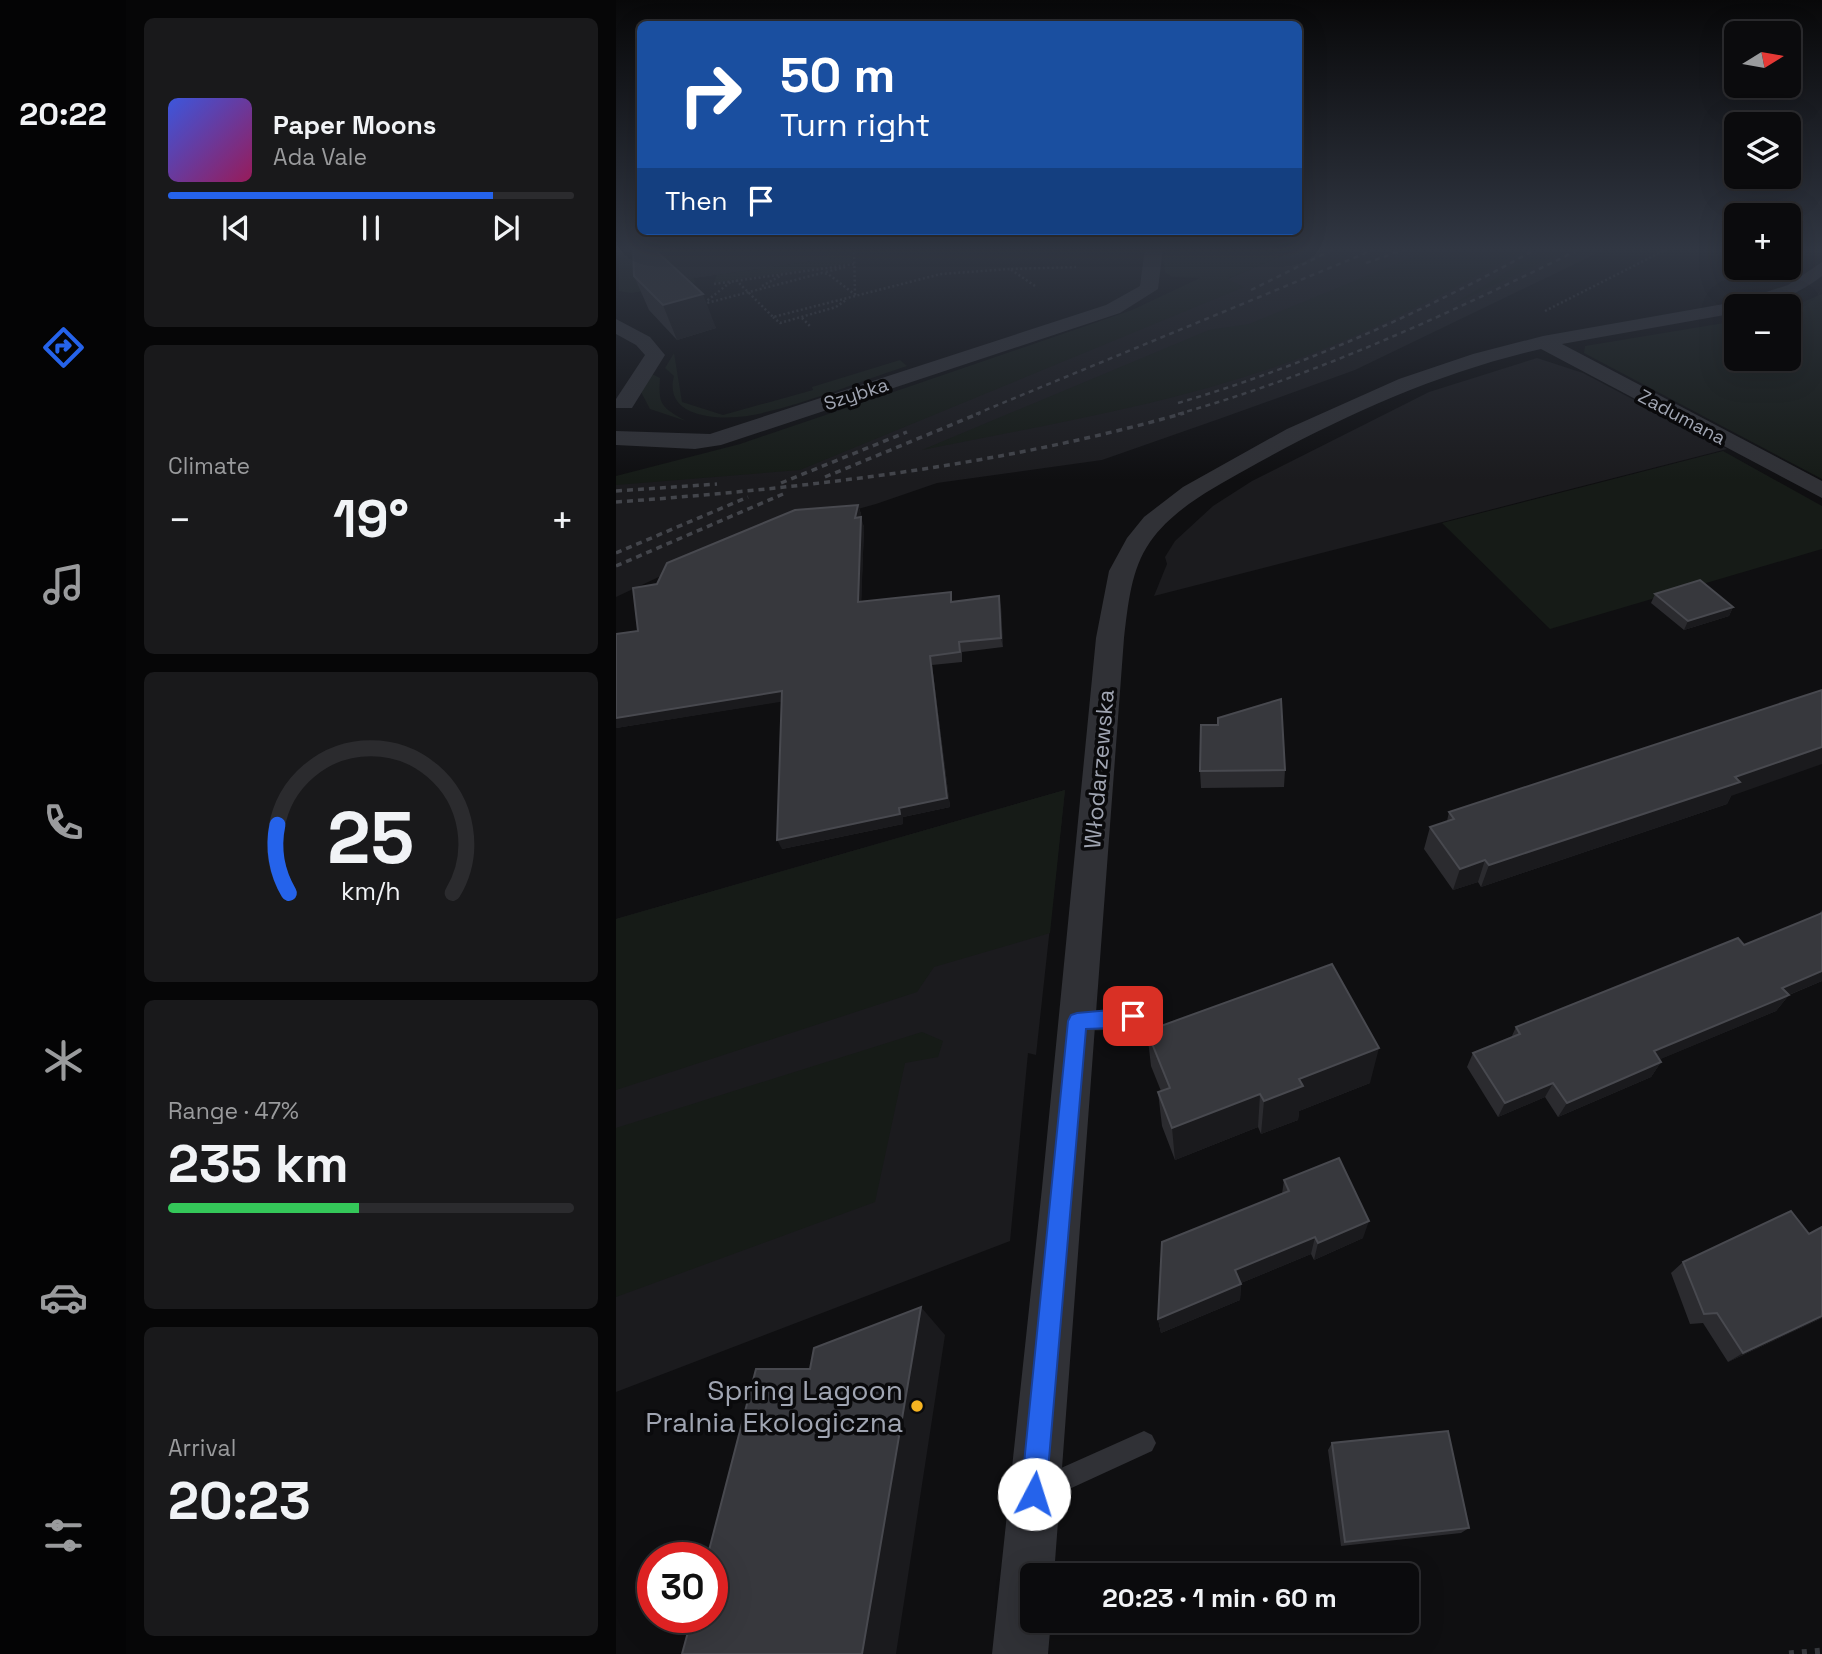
<!DOCTYPE html>
<meta charset="utf-8">
<style>
:root{--surface:#0b0b0d;--page:#19191b;--text:#f1f3f6;--muted:#9a9b9d;--line:#2b2b2e;--accent:#2563eb}
body{margin:0;font-family:"Space Grotesk",sans-serif;background:var(--page);color:var(--text);height:100vh;display:flex;flex-direction:column;font-size:26px;white-space:nowrap}
*{box-sizing:border-box;margin:0}
p{font-size:23px;color:var(--muted)}
.icon{flex:none;width:38px;height:38px;fill:none;stroke:currentColor;stroke-width:2;stroke-linecap:round;stroke-linejoin:round}
.map{position:relative;flex:1;overflow:hidden}
.side{display:flex;flex-direction:column;gap:18px;padding:18px;background:#060607;width:490px}
.side>*{flex:none}
.hud{position:absolute;left:21px;top:21px;width:665px;height:214px;border-radius:10px;box-shadow:0 7px 28px #0002,0 0 0 2px var(--line);background:#1a4fa0;color:#fff;overflow:hidden}
.needle{width:46px;rotate:79deg}
.controls{position:absolute;left:1108px;top:21px;display:grid;gap:14px}
.controls a{display:grid;place-items:center;width:77px;height:77px;border-radius:10px;background:var(--surface);box-shadow:0 7px 28px #0002,0 0 0 2px var(--line);font-size:35px}
.speed{position:absolute;left:21px;top:1542px;display:flex;gap:14px;font-size:35px;font-weight:700;text-align:center}
.speed>*{display:grid;place-content:center;width:91px;height:91px;border-radius:50%;background:var(--surface);box-shadow:0 7px 28px #0002,0 0 0 2px var(--line);line-height:1}
.speed .limit{border:10px solid #d22;background:#fff;color:#111}
.pin{position:absolute;display:grid;place-items:center;width:60px;height:60px;color:#fff;margin:-30px;border-radius:14px;box-shadow:0 4px 10px #0006}
.me{position:absolute;width:77px;margin:-38px;rotate:5deg;stroke-linejoin:round;filter:drop-shadow(0 0 5px #0008)}
.turn{display:flex;align-items:center;gap:24px;height:147px;padding:0 28px;font-size:32px}
.turn .icon{width:91px;height:91px;stroke-width:2.5}
.turn b{display:block;font-size:49px;line-height:60px}
.then{display:flex;align-items:center;height:66px;padding:0 28px;background:#0003;gap:14px;font-size:26px}
.big{font-size:52px;font-weight:700;line-height:1.1}
.side .widget{flex:1;display:flex;flex-direction:column;justify-content:center;gap:10px;min-width:0;padding:0 24px;border-radius:10px;background:var(--page)}
.side .dial{align-items:center;gap:0}
.dial svg{height:182px;overflow:visible;fill:none;stroke:var(--line);stroke-width:7;stroke-linecap:round;text-anchor:middle}
.dial text{fill:var(--text);stroke:none}
.song{display:flex;align-items:center;gap:21px}
.cover{width:84px;height:84px;border-radius:10px;background:linear-gradient(135deg,hsl(230 70% 55%),hsl(330 70% 35%))}
.played{height:7px;border-radius:4px;background:linear-gradient(90deg,var(--accent) 80%,var(--line) 80%)}
.keys{display:flex;justify-content:space-around;direction:ltr}
.heat{display:flex;justify-content:space-between;align-items:center;font-size:38px;direction:ltr}
.charge{height:10px;border-radius:5px;background:linear-gradient(90deg,#34c759 47%,var(--line) 0)}
.trip{position:absolute;left:404px;top:1563px;width:399px;height:70px;border-radius:10px;background:var(--surface);box-shadow:0 7px 28px #0002,0 0 0 2px var(--line);font-weight:700;line-height:70px;text-align:center}
main{display:flex;flex:1;min-height:0}
.tabs{display:flex;flex-direction:column;width:126px;justify-content:space-around;align-items:center;background:#040405;color:var(--muted)}
.tabs .icon{width:49px;height:49px}
.tabs .current{color:var(--accent)}
.tabs b{font-size:32px;color:var(--text)}
.map>svg:first-child{display:block}
</style>
<main>
<nav class="tabs">
<b>20:22</b>
<svg class="icon current" aria-label="directions" viewBox="0 0 24 24"><path d="M12 3l9 9-9 9-9-9zM9 14v-3h6M13 9l2 2-2 2"/></svg>
<svg class="icon" aria-label="music" viewBox="0 0 24 24"><path d="M9 18V5l10-2v13"/><circle cx="6" cy="18" r="3"/><circle cx="16" cy="16" r="3"/></svg>
<svg class="icon" aria-label="phone" viewBox="0 0 24 24"><path d="M5 4h4l2 5-3 2q2 4 5 5l2-3 5 2v4C11 20 4 13 5 4z"/></svg>
<svg class="icon" aria-label="climate" viewBox="0 0 24 24"><path d="M12 3v18M4 7l16 10M4 17L20 7"/></svg>
<svg class="icon" aria-label="car" viewBox="0 0 24 24"><path d="M5 17H2v-5l4-1 3-4h7l3 4 3 1v5h-3M9 17h6M6 11h13"/><circle cx="7" cy="17" r="2"/><circle cx="17" cy="17" r="2"/></svg>
<svg class="icon" aria-label="filters" viewBox="0 0 24 24"><path d="M4 7h16M4 17h16"/><circle cx="9" cy="7" r="2"/><circle cx="15" cy="17" r="2"/></svg>
</nav>
<section class="side">
<div class="widget">
<div class="song"><i class="cover"></i><div><b>Paper Moons</b><p>Ada Vale</p></div></div>
<div class="played"></div>
<div class="keys"><svg class="icon" aria-label="previous" viewBox="0 0 24 24"><path d="M18 5L8 12l10 7zM5 5v14"/></svg><svg class="icon" aria-label="pause" viewBox="0 0 24 24"><path d="M8 5v14M16 5v14"/></svg><svg class="icon" aria-label="next" viewBox="0 0 24 24"><path d="M6 5l10 7-10 7zM19 5v14"/></svg></div>
</div>
<div class="widget"><p>Climate</p>
<div class="heat"><a>−</a><b class="big">19°</b><a>+</a></div>
</div>
<div class="widget dial"><svg viewBox="0 0 100 80">
<path d="M14 69A42 42 0 1 1 86 69"/>
<path d="M14 69A42 42 0 0 1 9 39" stroke="#2563eb"/>
<text x="50" y="56" font-size="32" font-weight="700">25</text>
<text x="50" y="72" font-size="11">km/h</text>
</svg></div>
<div class="widget"><p>Range · 47%</p><b class="big">235 km</b><div class="charge"></div></div>
<div class="widget"><p>Arrival</p><b class="big">20:23</b></div>
</section>
<div class="map">
<svg width="1206" height="1654" viewBox="0 0 1206 1654">
<rect width="100%" height="100%" fill="#0f0f11"/>
<!-- built -->
<path fill="#1b1b1e" d="M 684,248 L 992,248 L 739,370 L 603,419 L 486,460 L 321,483 L 260,504 L 109,546 L 0,597 L 0,480 L 111,474 L 551,305 Z
M 921,358 L 967,373 L 1111,449 L 538,596 L 551,564 L 549,557 L 559,541 L 597,506 L 636,481 L 813,392 Z
M 449,790 L 420,1055 L 412,1053 L 394,1241 L 0,1392 L 0,919 Z"/>
<!-- green -->
<path fill="#161b17" d="M 3,248 L 28,248 L 31,285 L 78,278 L 79,283 L 15,293 L 3,291 Z
M 201,248 L 235,248 L 236,263 L 98,283 L 101,275 L 196,261 Z
M 577,248 L 684,248 L 611,279 L 628,287 L 184,470 L 0,485 L 0,476 L 124,444 L 292,387 L 516,310 L 584,278 L 556,277 L 549,272 L 547,257 L 554,252 Z
M 819,248 L 912,248 C 840,287 769,326 692,355 C 569,402 435,424 306,450 L 593,330 L 633,324 Z
M 931,248 L 956,248 L 834,306 Z
M 1206,294 L 1206,479 L 968,353 L 969,346 L 1120,321 L 1120,359 L 1172,359 L 1173,308 Z
M 58,353 L 66,402 L 107,415 L 197,390 L 196,387 L 284,360 L 291,366 C 242,382 192,403 142,414 C 112,421 46,421 58,376 L 49,368 Z
M 36,374 L 44,378 C 42,406 46,407 70,421 L 34,409 L 25,392 Z
M 1107,451 L 1206,506 L 1206,549 L 934,629 L 826,523 Z
M 449,790 L 434,933 L 318,967 L 301,992 L 0,1090 L 0,919 Z
M 306,1032 L 327,1041 L 322,1057 L 289,1063 L 259,1202 L 0,1297 L 0,1128 Z"/>
<g fill="none" stroke-linecap="round" stroke-linejoin="round">
<!-- path-far1 -->
<path stroke="#36383d" stroke-width="2.5" stroke-dasharray="2 2.5" stroke-linecap="butt" d="M 238,248 L 239,294
M 210,272 L 229,267
M 120,280 L 157,317 L 325,274 L 394,269
M 98,284 L 239,264
M 146,286 L 166,275
M 419,286 L 394,269 L 460,267
M 88,303 L 116,281
M 87,304 L 206,273 L 212,274 L 241,296
M 929,311 L 1053,248
M 157,317 L 164,323 L 220,307 L 230,300
M 186,318 L 195,327"/>
<!-- path -->
<path stroke="#36383d" stroke-width="7" stroke-dasharray="5 8" stroke-linecap="butt" d="M 1173,1654 L 1206,1651"/>
<!-- service -->
<path fill="#303136" fill-rule="evenodd" d="M 517,1008 L 523,1010 L 526,1016 L 523,1022 C 505,1029 474,1034 455,1027 L 452,1021 L 455,1015 C 473,1008 497,1012 517,1008 Z
M 528,1431 L 536,1435 L 540,1443 L 536,1451 L 425,1502 L 416,1499 L 413,1490 L 416,1481 Z"/>
<!-- minor -->
<path fill="#303136" fill-rule="evenodd" d="M 529,248 L 547,248 L 542,289 L 504,313 L 105,445 L 79,449 L 0,445 L 0,431 L 94,434 L 490,305 L 524,286 Z
M 1206,262 L 1206,276 C 1180,296 1153,306 1120,306 L 1120,313 L 946,344 L 1206,481 L 1206,498 L 925,349 C 821,373 724,417 631,469 C 597,488 557,509 534,542 C 515,569 512,605 508,638 L 438,1575 L 416,1575 L 416,1620 L 435,1620 L 432,1654 L 376,1654 L 426,1188 L 480,638 L 493,571 L 511,538 L 528,517 L 567,487 L 671,429 L 783,379 L 857,354 L 927,336 L 1119,302 L 1172,285 Z
M 0,319 L 34,337 L 49,355 L 16,408 L 0,408 L 0,399 L 29,355 L 20,345 L 0,334 Z"/>
<!-- rail-far1 -->
<path stroke="#43454b" stroke-width="2.5" stroke-dasharray="5 4.5" stroke-linecap="butt" d="M 750,263 L 793,248
M 635,290 L 720,248
M 562,403 C 689,366 807,312 922,248
M 360,414 L 762,248
M 562,414 C 704,374 834,313 966,248"/>
<!-- rail -->
<path stroke="#43454b" stroke-width="3.5" stroke-dasharray="6 5" stroke-linecap="butt" d="M 209,477 L 364,413
M 165,483 L 291,432
M 0,491 L 101,484
M 0,502 C 192,488 383,466 568,413
M 0,553 L 132,497
M 0,566 L 167,494"/>
</g>
<!-- wall -->
<path fill="#2b2b2f" d="M 17,248 L 210,248 L 213,258 L 71,279 L 100,328 L 61,340 L 33,310 L 18,276 Z
M 242,505 L 245,514 L 244,517 L 248,527 L 245,602 L 337,602 L 385,606 L 387,647 L 346,652 L 346,662 L 316,665 L 334,807 L 287,817 L 287,824 L 166,849 L 166,701 L 0,728 L 0,634 L 22,631 L 41,584 Z
M 1039,594 L 1117,607 L 1113,616 L 1068,630 L 1035,603 Z
M 669,770 L 668,787 L 585,788 L 584,771 Z
M 1115,796 L 1111,804 L 865,887 L 862,882 L 837,890 L 808,849 L 814,827 L 831,821 L 833,812 Z
M 1206,910 L 1206,981 L 1173,995 L 1160,1011 L 1044,1059 L 1045,1062 L 1035,1077 L 942,1117 L 929,1097 L 882,1117 L 851,1067 L 857,1053 L 895,1038 L 900,1027 L 1128,945 L 1202,915 Z
M 531,1031 L 754,1083 L 683,1111 L 682,1120 L 645,1134 L 642,1127 L 559,1160 L 546,1126 L 542,1092 L 545,1091 L 535,1066 Z
M 668,1180 L 747,1238 L 698,1260 L 695,1254 L 625,1283 L 624,1300 L 545,1333 L 542,1319 L 666,1194 Z
M 1193,1234 L 1206,1318 L 1112,1362 L 1087,1323 L 1074,1324 L 1055,1273 L 1067,1262 Z
M 716,1443 L 853,1528 L 845,1533 L 725,1546 L 712,1450 Z"/>
<!-- shaded-wall -->
<path fill="#1a1a1d" d="M 46,248 L 210,248 L 213,258 L 51,282 L 38,249 Z
M 87,294 L 100,328 L 61,340 L 47,305 Z
M 242,505 L 245,514 L 242,527 L 239,518 Z
M 245,517 L 248,527 L 245,612 L 242,602 Z
M 383,596 L 385,606 L 387,647 L 385,638 Z
M 1117,607 L 1113,616 L 1068,630 L 1072,621 Z
M 314,656 L 316,665 L 334,807 L 287,817 L 287,824 L 166,849 L 161,840 L 283,808 Z
M 166,691 L 170,701 L 0,728 L 0,718 Z
M 1206,747 L 1206,764 L 1115,796 L 1111,804 L 865,887 L 873,865 L 1119,777 Z
M 869,860 L 862,882 L 837,890 L 844,869 Z
M 1206,971 L 1206,981 L 1153,1003 L 1166,988 Z
M 1173,995 L 1160,1011 L 1028,1066 L 1038,1051 Z
M 763,1048 L 754,1083 L 683,1111 L 682,1120 L 645,1134 L 648,1101 L 683,1079 Z
M 1045,1062 L 1035,1077 L 942,1117 L 951,1103 Z
M 937,1083 L 929,1097 L 882,1117 L 889,1103 Z
M 644,1094 L 642,1127 L 559,1160 L 556,1128 Z
M 753,1221 L 747,1238 L 698,1260 L 702,1243 Z
M 699,1237 L 695,1254 L 618,1286 L 619,1270 Z
M 625,1284 L 624,1300 L 545,1333 L 542,1319 Z
M 305,1307 L 329,1335 L 280,1654 L 246,1654 Z
M 1206,1316 L 1206,1318 L 1112,1362 L 1127,1353 Z"/>
<!-- building -->
<path fill="#37383d" stroke="#48494f" stroke-width="2" d="M 17,248 L 46,248 L 38,249 L 87,294 L 47,305 L 18,276 Z
M 242,505 L 239,518 L 245,517 L 242,602 L 335,592 L 335,602 L 383,596 L 385,638 L 343,642 L 344,652 L 314,656 L 331,798 L 283,808 L 284,814 L 161,840 L 166,691 L 0,718 L 0,634 L 22,631 L 17,588 L 41,584 L 51,563 L 179,510 Z
M 1084,580 L 1117,607 L 1072,621 L 1039,594 Z
M 1206,690 L 1206,747 L 1119,777 L 1124,782 L 873,865 L 869,860 L 844,869 L 814,827 L 838,819 L 833,812 Z
M 665,699 L 669,770 L 584,771 L 585,725 L 602,725 L 602,718 Z
M 1206,913 L 1206,971 L 1166,988 L 1173,995 L 1038,1051 L 1045,1062 L 951,1103 L 937,1083 L 889,1103 L 857,1053 L 904,1034 L 900,1027 L 1122,938 L 1128,945 Z
M 716,964 L 763,1048 L 683,1079 L 687,1086 L 648,1101 L 644,1094 L 556,1128 L 542,1092 L 554,1088 L 531,1031 Z
M 723,1158 L 753,1221 L 702,1243 L 699,1237 L 619,1270 L 625,1284 L 542,1319 L 546,1242 L 673,1191 L 668,1180 Z
M 1175,1211 L 1193,1234 L 1206,1227 L 1206,1316 L 1127,1353 L 1101,1313 L 1088,1314 L 1067,1262 Z
M 305,1307 L 246,1654 L 66,1654 L 76,1617 L 96,1617 L 96,1558 L 91,1558 L 140,1369 L 194,1369 L 198,1348 Z
M 832,1431 L 853,1528 L 729,1542 L 716,1443 Z"/>
<!-- sky -->
<linearGradient id="sky" x2="0" y2="1"><stop stop-color="#080809"/><stop offset="0.52" stop-color="#313743"/><stop offset="1" stop-color="#313743" stop-opacity="0"/></linearGradient>
<rect width="1206" height="480" fill="url(#sky)"/>
<!-- route -->
<path fill="#2563eb" stroke="#184099" stroke-width="2" d="M 517,1008 L 524,1010 L 527,1016 L 524,1021 L 496,1028 L 470,1029 L 430,1494 L 426,1503 L 418,1506 L 409,1503 L 405,1494 L 452,1021 L 455,1015 L 461,1013 Z"/>
<!-- markers -->
<circle fill="#f7b421" stroke="#0a0a0c" stroke-width="2.5" cx="301" cy="1406" r="7"/>
<g text-anchor="middle" dominant-baseline="central" stroke-width="7" stroke-linejoin="round" paint-order="stroke">
<!-- far-street labels -->
<g font-size="19" fill="#a0a5b2" stroke="#0a0a0c">
<text transform="translate(240 394) rotate(-18)">Szybka</text>
<text transform="translate(1066 417) rotate(28)">Zadumana</text>
</g>
<!-- street labels -->
<g font-size="23" fill="#a0a5b2" stroke="#0a0a0c">
<text transform="translate(483 769) rotate(-85)">Włodarzewska</text>
</g>
<!-- near-poi labels -->
<g font-size="28" fill="#a0a5b2" stroke="#0a0a0c" text-anchor="end">
<text x="287" y="1390">Spring Lagoon<tspan x="287" dy="32">Pralnia Ekologiczna</tspan></text>
</g>
</g>
</svg>
<div class="controls">
<a><svg class="needle" viewBox="-14 -14 28 28"><path d="M0-13l5 13h-10z" fill="#e53935"/><path d="M0 13l5-13h-10z" fill="#9a9b9d"/></svg></a>
<a><svg class="icon" aria-label="layers" viewBox="0 0 24 24"><path d="M12 4l9 5-9 5-9-5zM3 14l9 5 9-5"/></svg></a>
<a>+</a>
<a>−</a>
</div>
<div class="speed"><div class="limit">30</div></div>
<div class="pin" style="left:517px;top:1016px;background:#d93025"><svg class="icon" aria-label="arrive" viewBox="0 0 24 24"><path d="M6 21V4h12l-3 4 3 4H6"/></svg></div>
<svg class="me" style="left:418px;top:1494px" viewBox="-20 -20 40 40"><circle r="19" fill="#fff"/><path d="M0-13L10 11 0 6-10 11z" fill="#2563eb"/></svg>
<div class="trip">20:23 · 1 min · 60 m</div>
<div class="hud">
<div class="turn"><svg class="icon" aria-label="right" viewBox="0 0 24 24"><path d="M7 20v-9h11M14 6l5 5-5 5"/></svg><div><b>50 m</b>Turn right</div></div>
<div class="then">Then<svg class="icon" aria-label="arrive" viewBox="0 0 24 24"><path d="M6 21V4h12l-3 4 3 4H6"/></svg></div>
</div>
</div>
</main>
